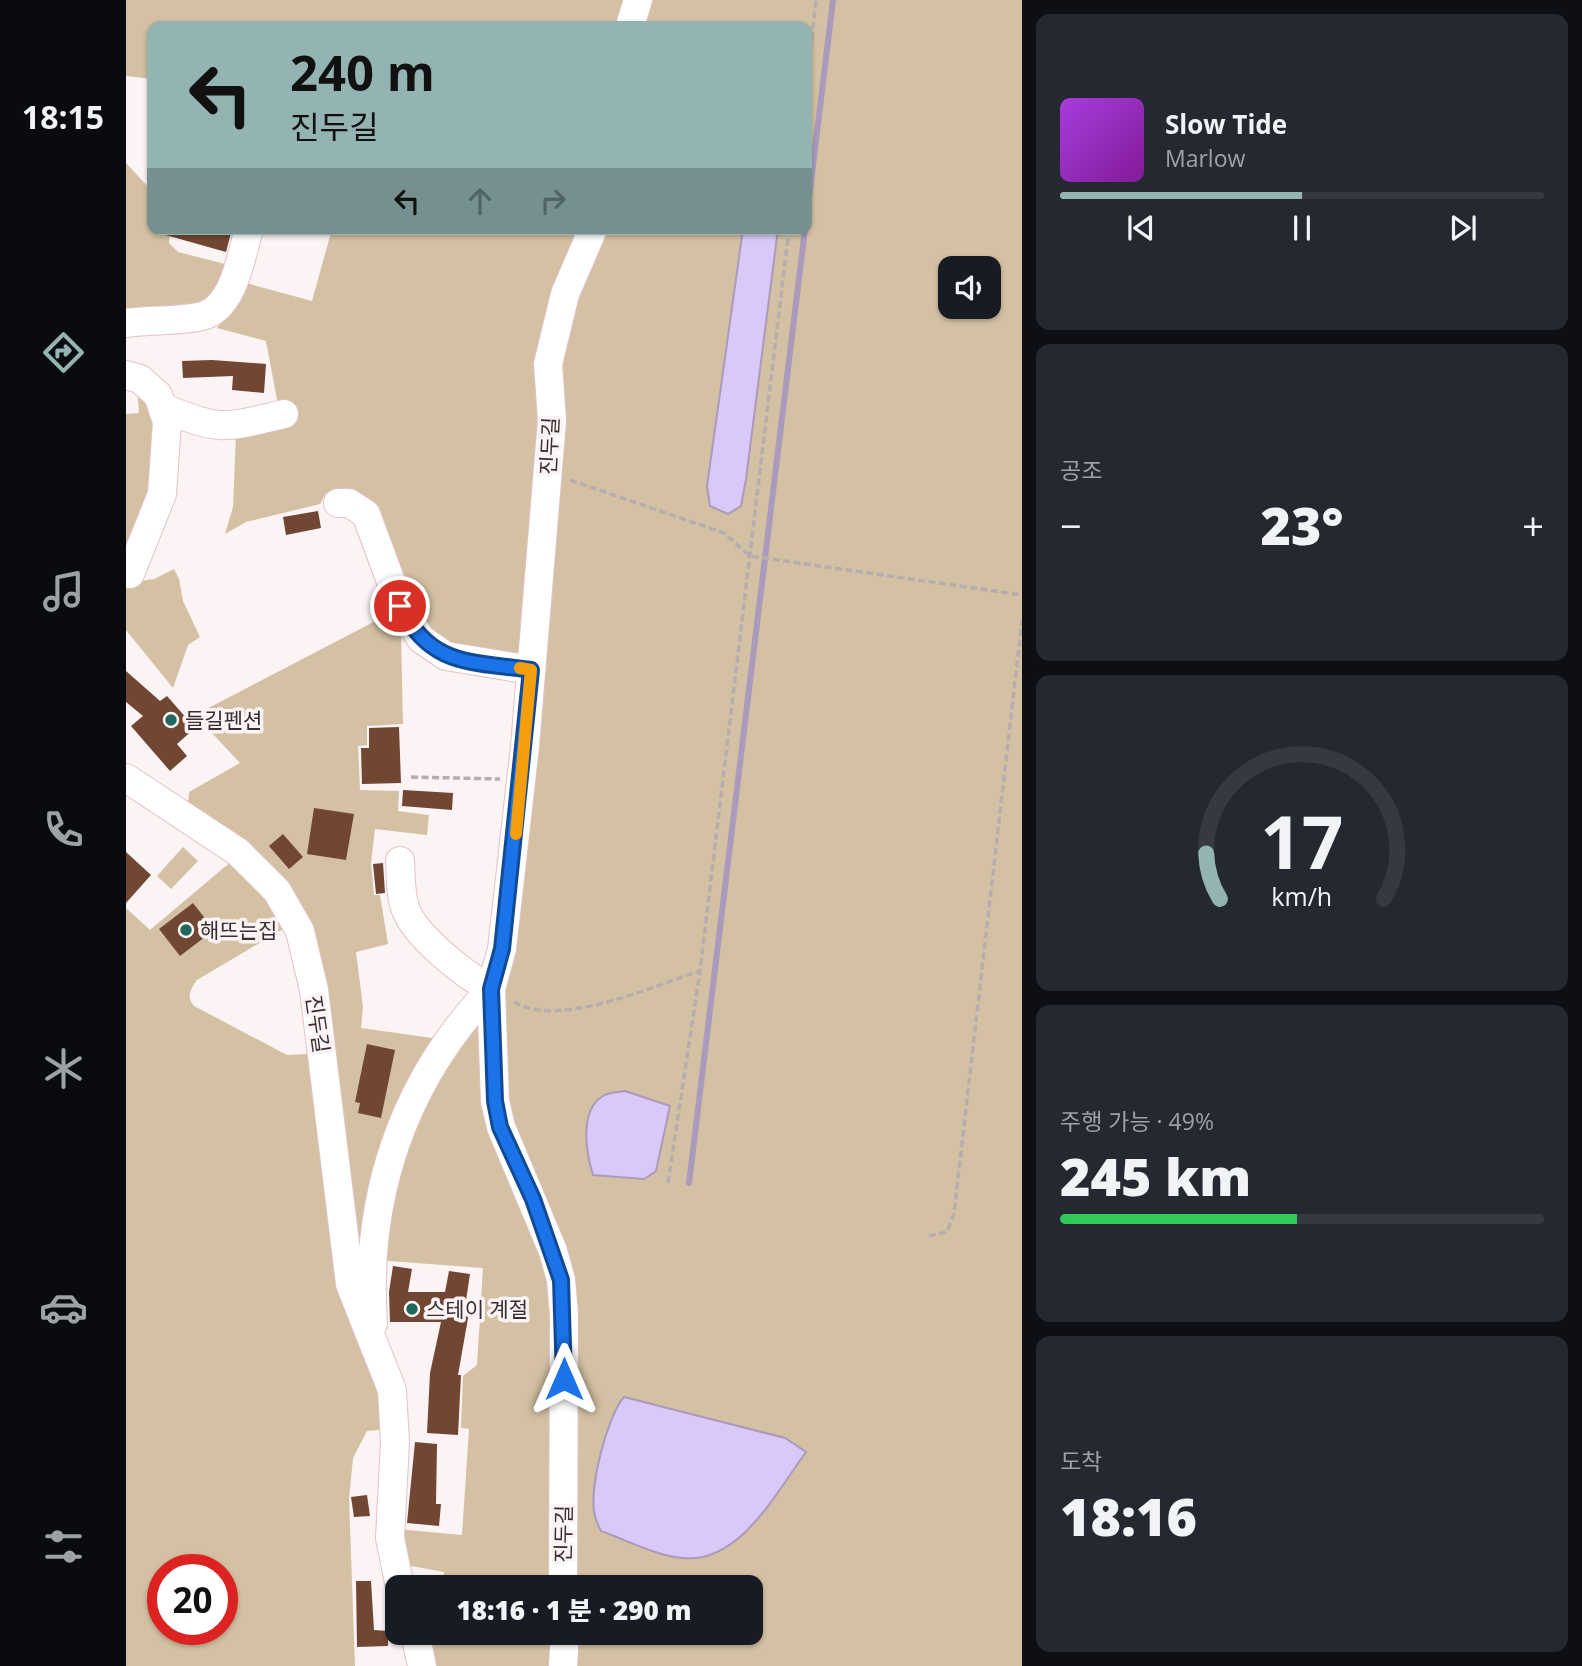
<!DOCTYPE html>
<html lang="ko">
<meta charset="utf-8">
<style>
:root{--surface:#171b24;--page:#242831;--text:#f1f3f6;--muted:#9ea1a6;--line:#363941;--accent:#93b4b2}
body{margin:0;font-family:"Open Sans","Noto Sans KR",sans-serif;background:var(--page);color:var(--text);height:100vh;display:flex;flex-direction:column;font-size:26px;white-space:nowrap}
*{box-sizing:border-box;margin:0}
p{font-size:23px;color:var(--muted)}
.icon{flex:none;width:38px;height:38px;fill:none;stroke:currentColor;stroke-width:2;stroke-linecap:round;stroke-linejoin:round}
.map{position:relative;flex:1;overflow:hidden}
.drawer{display:flex;flex-direction:column;gap:14px;padding:14px;background:#0d0f14;width:560px}
.drawer>*{flex:none}
.hud{position:absolute;left:21px;top:21px;width:665px;height:214px;border-radius:14px;box-shadow:0 2px 5px #0004;background:#93b4b2;color:#111;overflow:hidden}
.buttons{position:absolute;left:812px;top:256px;display:grid;gap:14px}
.buttons a{display:grid;place-items:center;width:63px;height:63px;border-radius:14px;background:var(--surface);box-shadow:0 2px 5px #0004;font-size:35px}
.speed{position:absolute;left:21px;top:1554px;display:flex;gap:14px;font-size:35px;font-weight:700;text-align:center}
.speed>*{display:grid;place-content:center;width:91px;height:91px;border-radius:50%;background:var(--surface);box-shadow:0 2px 5px #0004;line-height:1}
.speed .limit{border:10px solid #d22;background:#fff;color:#111}
.pin{position:absolute;display:grid;place-items:center;width:60px;height:60px;color:#fff;margin:-30px;border:4px solid #fff;border-radius:50%;box-shadow:0 2px 7px #0007}
.me{position:absolute;width:77px;margin:-38px;rotate:0deg;stroke-linejoin:round;filter:drop-shadow(0 0 5px #0008)}
.turn{display:flex;align-items:center;gap:24px;height:147px;padding:0 28px;font-size:32px}
.turn .icon{width:91px;height:91px;stroke-width:2.5}
.turn b{display:block;font-size:49px;line-height:60px}
.lanes{display:flex;align-items:center;height:66px;padding:0 28px;background:#0003;justify-content:center;gap:35px;direction:ltr}
.lanes .off{opacity:.35}
.big{font-size:52px;font-weight:800;line-height:1.1}
.drawer .widget{flex:1;display:flex;flex-direction:column;justify-content:center;gap:10px;min-width:0;padding:0 24px;border-radius:14px;background:var(--page)}
.drawer .dial{align-items:center;gap:0}
.dial svg{height:182px;overflow:visible;fill:none;stroke:var(--line);stroke-width:7;stroke-linecap:round;text-anchor:middle}
.dial text{fill:var(--text);stroke:none}
.song{display:flex;align-items:center;gap:21px}
.cover{width:84px;height:84px;border-radius:10px;background:linear-gradient(135deg,hsl(280 70% 55%),hsl(290 70% 35%))}
.played{height:7px;border-radius:4px;background:linear-gradient(90deg,var(--accent) 50%,var(--line) 50%)}
.keys{display:flex;justify-content:space-around;direction:ltr}
.heat{display:flex;justify-content:space-between;align-items:center;font-size:38px;direction:ltr}
.charge{height:10px;border-radius:5px;background:linear-gradient(90deg,#34c759 49%,var(--line) 0)}
.trip{position:absolute;left:259px;top:1575px;width:378px;height:70px;border-radius:14px;background:var(--surface);box-shadow:0 2px 5px #0004;font-weight:800;line-height:70px;text-align:center}
main{display:flex;flex:1;min-height:0}
.tab-bar{display:flex;flex-direction:column;width:126px;justify-content:space-around;align-items:center;background:#090b0e;color:var(--muted)}
.tab-bar .icon{width:49px;height:49px}
.tab-bar .current{color:var(--accent)}
.tab-bar b{font-size:32px;color:var(--text)}
.map>svg:first-child{display:block}
</style>
<main>
<nav class="tab-bar">
<b>18:15</b>
<svg class="icon current" aria-label="directions" viewBox="0 0 24 24"><path d="M12 3l9 9-9 9-9-9zM9 14v-3h6M13 9l2 2-2 2"/></svg>
<svg class="icon" aria-label="music" viewBox="0 0 24 24"><path d="M9 18V5l10-2v13"/><circle cx="6" cy="18" r="3"/><circle cx="16" cy="16" r="3"/></svg>
<svg class="icon" aria-label="phone" viewBox="0 0 24 24"><path d="M5 4h4l2 5-3 2q2 4 5 5l2-3 5 2v4C11 20 4 13 5 4z"/></svg>
<svg class="icon" aria-label="climate" viewBox="0 0 24 24"><path d="M12 3v18M4 7l16 10M4 17L20 7"/></svg>
<svg class="icon" aria-label="car" viewBox="0 0 24 24"><path d="M5 17H2v-5l4-1 3-4h7l3 4 3 1v5h-3M9 17h6M6 11h13"/><circle cx="7" cy="17" r="2"/><circle cx="17" cy="17" r="2"/></svg>
<svg class="icon" aria-label="filters" viewBox="0 0 24 24"><path d="M4 7h16M4 17h16"/><circle cx="9" cy="7" r="2"/><circle cx="15" cy="17" r="2"/></svg>
</nav>
<div class="map">
<svg width="896" height="1666" viewBox="0 0 896 1666">
<rect width="100%" height="100%" fill="#fbf3f4"/>
<!-- green -->
<path fill="#d4c1a3" fill-rule="evenodd" d="M 0,0 L 507,0 L 499,26 L 26,26 L 26,79 L 0,76 Z
M 518,0 L 896,0 L 896,1666 L 441,1666 L 442,1633 L 625,1633 L 625,1587 L 444,1587 L 442,1297 L 386,1138 L 371,1027 L 436,329 L 476,229 L 617,229 L 613,263 L 620,479 L 652,229 L 681,229 L 681,26 L 511,26 ZM 824,268 L 863,268 L 863,306 L 824,306 Z
M 0,163 L 26,191 L 26,229 L 44,229 L 43,243 L 52,252 L 103,265 L 87,303 L 0,317 Z
M 206,229 L 455,229 L 418,422 L 393,657 L 323,649 L 288,622 L 251,509 L 235,494 L 217,489 L 200,493 L 194,504 L 120,522 L 99,534 L 107,507 L 110,435 L 152,405 L 140,341 L 91,328 L 107,308 L 120,283 L 186,301 Z
M 11,387 L 27,403 L 30,480 L 0,568 L 0,414 L 13,413 Z
M 48,569 L 53,579 L 57,601 L 74,637 L 62,645 L 47,688 L 0,630 L 0,583 L 28,579 Z
M 261,615 L 275,634 L 277,724 L 241,726 L 241,745 L 232,746 L 234,790 L 273,791 L 272,811 L 303,815 L 301,835 L 249,829 L 245,863 L 248,895 L 254,895 L 262,944 L 230,952 L 237,1007 L 235,1028 L 313,1039 L 284,1091 L 244,1320 L 185,936 L 62,809 L 63,792 L 114,763 L 69,715 Z
M 57,847 L 72,861 L 45,889 L 31,876 Z
M 107,860 L 164,925 L 71,980 C 64,990 60,996 68,1006 L 161,1055 L 180,1054 L 185,1050 L 234,1329 L 263,1429 L 241,1431 L 227,1458 L 223,1499 L 229,1666 L 0,1666 L 0,908 L 24,930 ZM 37,1570 L 96,1570 L 96,1629 L 37,1629 Z
M 350,1014 L 429,1273 L 433,1587 L 315,1587 L 318,1572 L 274,1564 L 271,1529 L 336,1535 L 343,1429 L 335,1428 L 337,1376 L 351,1365 L 357,1268 L 250,1260 L 284,1118 Z
M 307,1633 L 434,1633 L 432,1666 L 306,1666 L 304,1650 Z"/>
<!-- water -->
<path fill="#dac9f8" stroke="#aa9abc" stroke-width="2" d="M 617,229 L 652,229 L 620,479 L 615,506 L 602,514 L 584,506 L 581,486 Z
M 499,1091 L 544,1106 L 530,1171 L 518,1179 L 467,1175 C 460,1153 453,1110 477,1096 C 482,1092 493,1092 499,1091 Z
M 498,1397 L 659,1438 L 680,1452 C 651,1491 614,1564 557,1558 C 530,1556 501,1540 475,1531 C 473,1527 470,1521 469,1516 C 462,1491 481,1416 498,1397 Z"/>
<g fill="none" stroke-linecap="round" stroke-linejoin="round">
<!-- stream -->
<path stroke="#aa9abc" stroke-width="6" d="M 681,215 L 707,0
M 563,1183 L 679,229"/>
</g>
<!-- building -->
<path fill="#714633" d="M 37,229 L 106,229 L 100,252 L 36,234 Z
M 86,360 L 140,364 L 138,393 L 106,390 L 107,376 L 57,378 L 56,361 Z
M 192,511 L 195,528 L 160,535 L 157,517 Z
M 0,671 L 34,701 L 41,696 L 69,728 L 51,744 L 61,756 L 44,771 L 5,726 L 17,716 L 0,702 Z
M 273,727 L 275,783 L 236,784 L 235,748 L 243,748 L 243,728 Z
M 277,790 L 327,793 L 326,810 L 276,806 Z
M 188,808 L 228,814 L 220,860 L 181,854 Z
M 157,834 L 177,857 L 163,869 L 143,846 Z
M 0,852 L 25,875 L 0,903 Z
M 257,863 L 259,893 L 250,894 L 247,864 Z
M 67,903 L 88,930 L 54,956 L 33,929 Z
M 241,1044 L 269,1050 L 255,1118 L 232,1113 L 234,1103 L 229,1102 Z
M 267,1266 L 286,1269 L 282,1292 L 319,1292 L 323,1271 L 344,1274 L 339,1307 L 344,1307 L 332,1375 L 335,1375 L 332,1435 L 301,1433 L 304,1373 L 315,1322 L 264,1322 L 263,1292 Z
M 289,1442 L 311,1444 L 310,1504 L 315,1504 L 313,1526 L 281,1523 Z
M 241,1495 L 244,1516 L 228,1517 L 225,1497 Z
M 230,1581 L 245,1581 L 248,1630 L 262,1631 L 262,1646 L 231,1647 Z"/>
<g fill="none" stroke-linecap="round" stroke-linejoin="round">
<!-- minor casing -->
<g stroke="#e3c1c5" stroke-width="30">
<path id="minor" d="M 504,26 L 512,0
M 0,323 C 25,319 52,322 76,316 C 108,308 115,256 123,229
M 0,375 L 14,379 L 32,395 L 41,422 L 36,494 L 4,574
M 38,408 C 96,432 98,428 158,414
M 212,503 L 223,503 L 240,514 L 274,606 L 295,639 L 320,656 L 405,670
M 0,778 L 112,852 L 151,891 L 174,931 L 188,990 L 224,1284 L 266,1390 L 269,1442 L 264,1538 L 274,1587
M 247,1324 C 238,1197 277,1081 365,989 C 340,976 290,937 280,910 C 274,895 275,876 274,861
M 437,1587 L 438,1314 L 435,1280 L 427,1251 L 375,1127 L 369,1101 L 365,989 L 376,949 L 399,746 L 426,420 L 422,364 L 439,294 L 467,229
M 289,1633 L 296,1666
M 437,1666 L 439,1633"/>
</g>
<!-- path -->
<path stroke="#b6adae" stroke-width="3.5" stroke-dasharray="7 3.5" stroke-linecap="butt" d="M 681,81 L 690,0
M 444,480 L 598,533 L 624,556 L 896,595
M 285,777 L 374,779
M 388,1002 C 434,1029 526,986 574,971
M 542,1183 L 574,971 L 663,229
M 803,1236 L 821,1232 L 828,1213 L 896,621"/>
<!-- minor -->
<use href="#minor" stroke="#fff" stroke-width="28"/>
</g>
<g fill="none" stroke-linecap="round" stroke-linejoin="round">
<!-- route casing -->
<g stroke="#114b97" stroke-width="18">
<path id="route" d="M 274,606 C 305,667 344,661 405,670 L 376,949 L 365,989 L 369,1101 L 374,1127 L 407,1199 L 435,1280 L 438,1379"/>
</g>
<!-- route -->
<use href="#route" stroke="#1a73e8" stroke-width="12"/>
<!-- slow -->
<path stroke="#f59e0b" stroke-width="12" d="M 390,834 L 405,670 L 394,668"/>
</g>
<!-- markers -->
<g fill="#20685e" stroke="#fbf3f4" stroke-width="2.5">
<circle cx="45" cy="720" r="7"/>
<circle cx="60" cy="930" r="7"/>
<circle cx="286" cy="1309" r="7"/>
</g>
<g text-anchor="middle" dominant-baseline="central" stroke-width="7" stroke-linejoin="round" paint-order="stroke">
<!-- street labels -->
<g font-size="21" fill="#3a2d2f" stroke="#fbf3f4">
<text transform="translate(423 446) rotate(-87)">진두길</text>
<text transform="translate(192 1024) rotate(82)">진두길</text>
<text transform="translate(437 1534) rotate(-89)">진두길</text>
</g>
<!-- poi labels -->
<g font-size="21" fill="#3a2d2f" stroke="#fbf3f4" text-anchor="start">
<text x="59" y="720">들길펜션</text>
<text x="74" y="930">해뜨는집</text>
<text x="300" y="1309">스테이 계절</text>
</g>
</g>
</svg>
<div class="buttons">
<a><svg class="icon" aria-label="sound" viewBox="0 0 24 24"><path d="M4 9h4l5-4v14l-5-4H4zM17 9q2 3 0 6"/></svg></a>
</div>
<div class="speed"><div class="limit">20</div></div>
<div class="pin" style="left:274px;top:606px;background:#d93025"><svg class="icon" aria-label="arrive" viewBox="0 0 24 24"><path d="M6 21V4h12l-3 4 3 4H6"/></svg></div>
<svg class="me" style="left:438px;top:1379px" viewBox="-20 -20 40 40"><path d="M0-17L14 15 0 8-14 15z" fill="#1a73e8" stroke="#fff" stroke-width="4"/></svg>
<div class="trip">18:16 · 1 분 · 290 m</div>
<div class="hud">
<div class="turn"><svg class="icon" aria-label="left" viewBox="0 0 24 24"><path d="M17 20v-9H6M10 6l-5 5 5 5"/></svg><div><b>240 m</b>진두길</div></div>
<div class="lanes"><svg class="icon" aria-label="left" viewBox="0 0 24 24"><path d="M17 20v-9H6M10 6l-5 5 5 5"/></svg><svg class="icon off" aria-label="ahead" viewBox="0 0 24 24"><path d="M12 20V5M6 11l6-6 6 6"/></svg><svg class="icon off" aria-label="right" viewBox="0 0 24 24"><path d="M7 20v-9h11M14 6l5 5-5 5"/></svg></div>
</div>
</div>
<section class="drawer">
<div class="widget">
<div class="song"><i class="cover"></i><div><b>Slow Tide</b><p>Marlow</p></div></div>
<div class="played"></div>
<div class="keys"><svg class="icon" aria-label="previous" viewBox="0 0 24 24"><path d="M18 5L8 12l10 7zM5 5v14"/></svg><svg class="icon" aria-label="pause" viewBox="0 0 24 24"><path d="M8 5v14M16 5v14"/></svg><svg class="icon" aria-label="next" viewBox="0 0 24 24"><path d="M6 5l10 7-10 7zM19 5v14"/></svg></div>
</div>
<div class="widget"><p>공조</p>
<div class="heat"><a>−</a><b class="big">23°</b><a>+</a></div>
</div>
<div class="widget dial"><svg viewBox="0 0 100 80">
<path d="M14 69A42 42 0 1 1 86 69"/>
<path d="M14 69A42 42 0 0 1 8 49" stroke="#93b4b2"/>
<text x="50" y="56" font-size="32" font-weight="700">17</text>
<text x="50" y="72" font-size="11">km/h</text>
</svg></div>
<div class="widget"><p>주행 가능 · 49%</p><b class="big">245 km</b><div class="charge"></div></div>
<div class="widget"><p>도착</p><b class="big">18:16</b></div>
</section>
</main>
